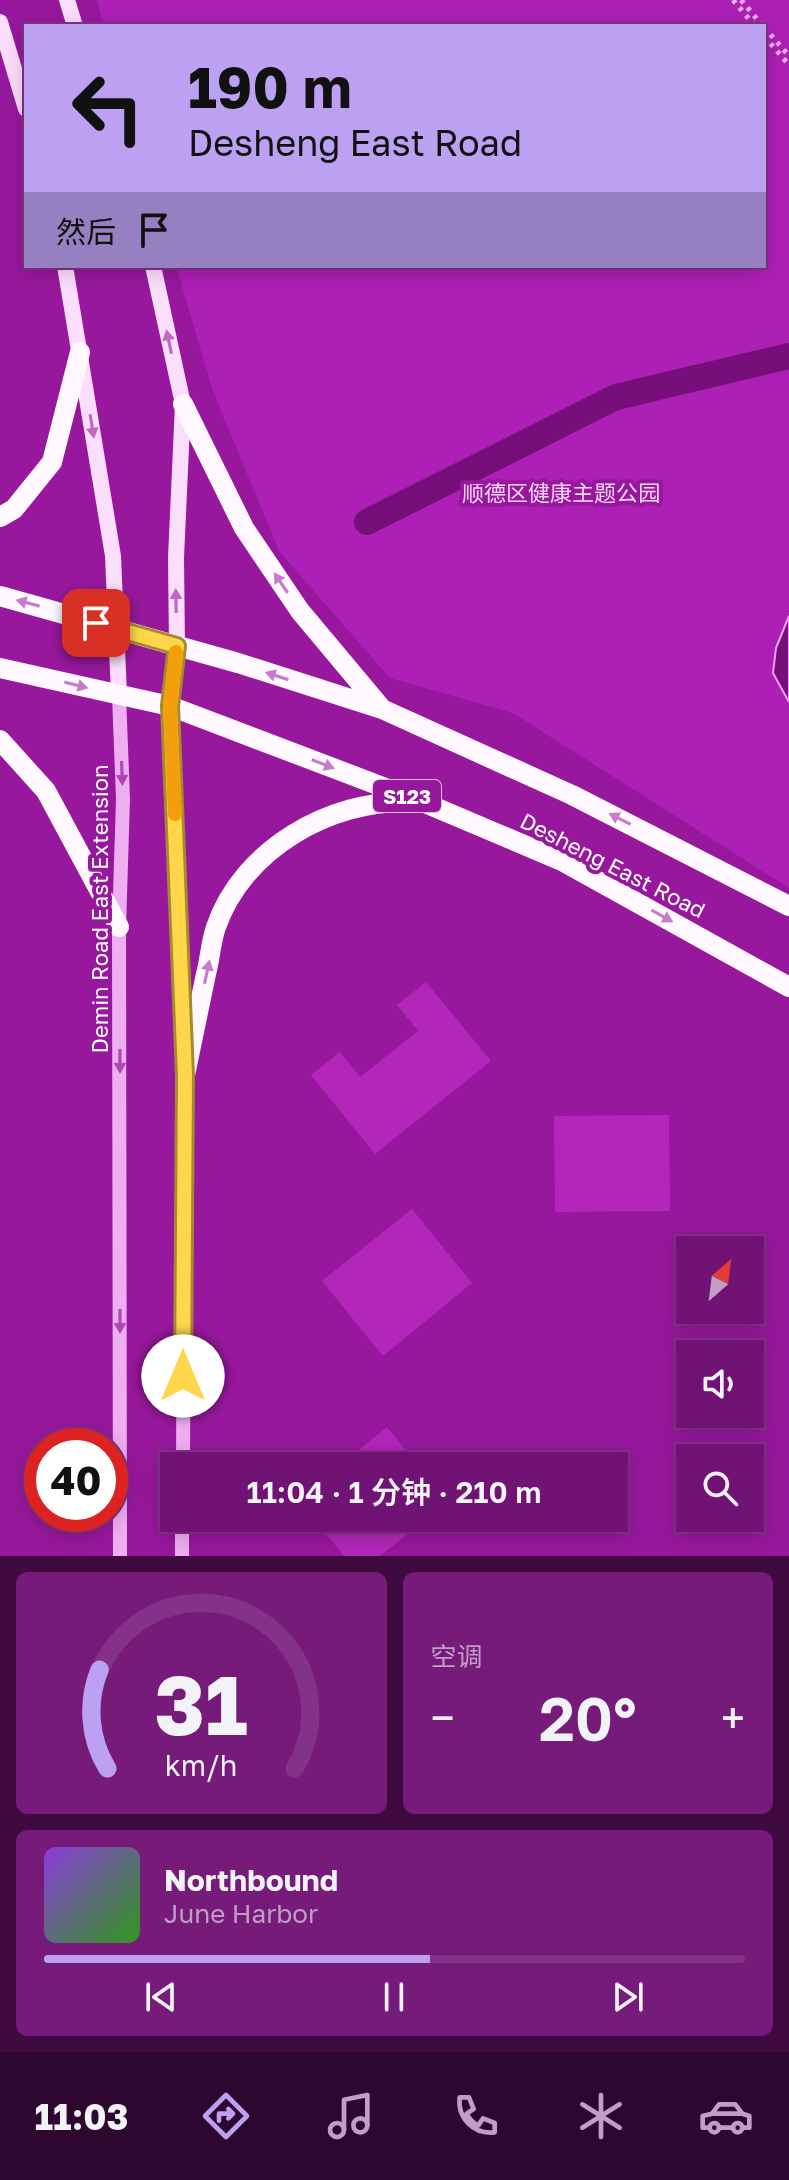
<!DOCTYPE html>
<html lang="zh">
<meta charset="utf-8">
<style>
:root{--surface:#711275;--page:#761b7a;--text:#f1f3f6;--muted:#c09ec5;--line:#833287;--accent:#bca0f2}
body{margin:0;font-family:"Golos Text","Noto Sans SC",sans-serif;background:var(--page);color:var(--text);height:100vh;display:flex;flex-direction:column;font-size:30px;white-space:nowrap}
*{box-sizing:border-box;margin:0}
p{font-size:26px;color:var(--muted)}
.icon{flex:none;width:44px;height:44px;fill:none;stroke:currentColor;stroke-width:2;stroke-linecap:round;stroke-linejoin:round}
.map{position:relative;height:1556px;overflow:hidden}
.drawer{display:flex;flex-direction:column;gap:16px;padding:16px;background:#3e0a40;flex:1}
.drawer>*{flex:none}
.banner{position:absolute;left:24px;top:24px;width:742px;height:244px;border-radius:0px;box-shadow:0 4px 20px #0003,0 0 0 2px var(--line);background:#bca0f2;color:#111;overflow:hidden}
.needle{width:52px;rotate:28deg}
.buttons{position:absolute;left:676px;top:1236px;display:grid;gap:16px}
.buttons a{display:grid;place-items:center;width:88px;height:88px;border-radius:0px;background:var(--surface);box-shadow:0 4px 20px #0003,0 0 0 2px var(--line);font-size:40px}
.speed{position:absolute;left:24px;top:1428px;display:flex;gap:16px;font-size:40px;font-weight:700;text-align:center}
.speed>*{display:grid;place-content:center;width:104px;height:104px;border-radius:50%;background:var(--surface);box-shadow:0 4px 20px #0003,0 0 0 2px var(--line);line-height:1}
.speed .limit{border:12px solid #d22;background:#fff;color:#111}
.pin{position:absolute;display:grid;place-items:center;width:68px;height:68px;color:#fff;margin:-34px;border-radius:16px;box-shadow:0 4px 12px #0006}
.me{position:absolute;width:88px;margin:-44px;rotate:0deg;stroke-linejoin:round;filter:drop-shadow(0 0 6px #0008)}
.turn{display:flex;align-items:center;gap:28px;height:168px;padding:0 32px;font-size:36px}
.turn .icon{width:104px;height:104px;stroke-width:2.5}
.turn b{display:block;font-size:56px;line-height:68px}
.then{display:flex;align-items:center;height:76px;padding:0 32px;background:#0003;gap:16px;font-size:30px}
.big{font-size:60px;font-weight:600;line-height:1.1}
.drawer .tile{flex:1;display:flex;flex-direction:column;justify-content:center;gap:12px;min-width:0;padding:0 28px;border-radius:12px;background:var(--page)}
.drawer .dial{align-items:center;gap:0}
.dial svg{height:208px;overflow:visible;fill:none;stroke:var(--line);stroke-width:7;stroke-linecap:round;text-anchor:middle}
.dial text{fill:var(--text);stroke:none}
.song{display:flex;align-items:center;gap:24px}
.cover{width:96px;height:96px;border-radius:12px;background:linear-gradient(135deg,hsl(270 70% 55%),hsl(110 70% 35%))}
.played{height:8px;border-radius:4px;background:linear-gradient(90deg,var(--accent) 55%,var(--line) 55%)}
.keys{display:flex;justify-content:space-around;direction:ltr}
.heat{display:flex;justify-content:space-between;align-items:center;font-size:44px;direction:ltr}
.drawer .tiles{flex:1;display:grid;gap:16px;grid-template-columns:1fr 1fr}
.tile:last-child{grid-column:span 2}
.trip{position:absolute;left:160px;top:1452px;width:468px;height:80px;border-radius:0px;background:var(--surface);box-shadow:0 4px 20px #0003,0 0 0 2px var(--line);font-weight:600;line-height:80px;text-align:center}
.dock{display:flex;height:128px;justify-content:space-around;align-items:center;background:#2d072f;color:var(--muted)}
.dock .icon{width:56px;height:56px}
.dock .active{color:var(--accent)}
.dock b{font-size:36px;color:var(--text)}
.map>svg:first-child{display:block}
</style>
<div class="map">
<svg width="789" height="1556" viewBox="0 0 789 1556">
<rect width="100%" height="100%" fill="#97189c"/>
<!-- green -->
<path fill="#ad20b5" d="M 97,0 L 789,0 L 789,888 L 513,713 L 390,678 L 279,551 L 213,391 L 176,266 L 764,266 L 764,26 L 104,26 Z"/>
<!-- water -->
<path fill="#760f79" stroke="#efa1f4" stroke-width="2" d="M 789,616 L 789,702 L 773,673 L 776,648 Z"/>
<g fill="none" stroke-linecap="round" stroke-linejoin="round">
<!-- canal -->
<path stroke="#760f79" stroke-width="26" d="M 367,522 L 616,397 L 789,356"/>
</g>
<!-- building -->
<path fill="#b326ba" d="M 426,982 L 491,1061 L 375,1154 L 311,1075 L 340,1052 L 360,1077 L 418,1031 L 397,1005 Z
M 669,1115 L 670,1211 L 555,1212 L 554,1116 Z
M 412,1209 L 472,1283 L 383,1356 L 322,1281 Z
M 387,1427 L 419,1466 L 339,1466 Z
M 313,1518 L 428,1518 L 380,1556 L 344,1556 Z"/>
<g fill="none" stroke-linecap="round" stroke-linejoin="round">
<!-- path -->
<path stroke="#eeaef2" stroke-width="5" stroke-dasharray="4 6" stroke-linecap="butt" d="M 733,0 L 755,26
M 741,0 L 763,26
M 764,27 L 789,56
M 764,36 L 789,65"/>
<!-- tertiary -->
<path stroke="#eeaef2" stroke-width="14" d="M 119,695 L 123,799 L 119,927 L 120,1556
M 170,706 L 185,1075 L 183,1466
M 182,1556 L 182,1518"/>
<!-- secondary -->
<path stroke="#fbddfc" stroke-width="16" d="M 67,0 L 75,26
M 0,22 L 26,109
M 65,266 L 113,556 L 119,695
M 153,266 L 183,404 L 176,558 L 177,646 L 170,706"/>
<!-- primary -->
<path stroke="#fff9ff" stroke-width="20" d="M 183,404 L 244,528 L 300,611 L 382,709
M 0,517 L 14,509 L 52,462 L 80,352
M 0,596 L 238,663 L 382,709 L 572,795 L 789,906
M 0,668 L 170,706 L 425,803 L 562,861 L 789,987
M 0,740 L 46,791 L 119,927
M 185,1075 C 192,1042 199,1008 206,974 C 210,959 211,941 216,927 C 243,849 330,800 409,802"/>
</g>
<!-- one-way arrows -->
<defs><path id="oneway-solid" d="M-6-.8H1V-3.2L6.5 0L1 3.2V.8H-6Z" transform="scale(2)"/></defs>
<g fill="#bf67c2">
<use href="#oneway-solid" transform="translate(169 342) rotate(-102)"/>
<use href="#oneway-solid" transform="translate(92 426) rotate(81)"/>
<use href="#oneway-solid" transform="translate(176 601) rotate(-91)"/>
</g>
<g fill="#c67dc9">
<use href="#oneway-solid" transform="translate(281 583) rotate(-124)"/>
<use href="#oneway-solid" transform="translate(28 603) rotate(-165)"/>
<use href="#oneway-solid" transform="translate(277 676) rotate(-162)"/>
<use href="#oneway-solid" transform="translate(76 685) rotate(14)"/>
<use href="#oneway-solid" transform="translate(323 764) rotate(21)"/>
<use href="#oneway-solid" transform="translate(620 819) rotate(-153)"/>
<use href="#oneway-solid" transform="translate(662 916) rotate(29)"/>
<use href="#oneway-solid" transform="translate(207 972) rotate(-78)"/>
</g>
<g fill="#b145b6">
<use href="#oneway-solid" transform="translate(122 773) rotate(88)"/>
<use href="#oneway-solid" transform="translate(120 1061) rotate(90)"/>
<use href="#oneway-solid" transform="translate(120 1321) rotate(90)"/>
</g>
<g fill="none" stroke-linecap="round" stroke-linejoin="round">
<!-- route casing -->
<g stroke="#a68a30" stroke-width="20">
<path id="route" d="M 96,623 L 177,646 L 170,706 L 185,1075 L 183,1376"/>
</g>
<!-- route -->
<use href="#route" stroke="#ffd54a" stroke-width="14"/>
<!-- slow -->
<path stroke="#f59e0b" stroke-width="14" d="M 175,814 L 170,706 L 176,652"/>
</g>
<g text-anchor="middle" dominant-baseline="central" stroke-width="8" stroke-linejoin="round" paint-order="stroke">
<!-- shield labels -->
<rect fill="#97189c" stroke="#e0bae1" stroke-width="2" x="373" y="780" width="68" height="32" rx="6"/>
<g font-size="20" font-weight="bold" fill="#fff">
<text x="407" y="796">S123</text>
</g>
<!-- park labels -->
<g font-size="22" fill="#fad6fc" stroke="#97189c">
<text x="561" y="492">顺德区健康主题公园</text>
</g>
<!-- street labels -->
<g font-size="22" fill="#fff" stroke="#97189c">
<text transform="translate(613 865) rotate(27)">Desheng East Road</text>
<text transform="translate(99 909) rotate(-90)">Demin Road East Extension</text>
</g>
</g>
</svg>
<div class="buttons">
<a><svg class="needle" viewBox="-14 -14 28 28"><path d="M0-13l5 13h-10z" fill="#e53935"/><path d="M0 13l5-13h-10z" fill="#c09ec5"/></svg></a>
<a><svg class="icon" aria-label="sound" viewBox="0 0 24 24"><path d="M4 9h4l5-4v14l-5-4H4zM17 9q2 3 0 6"/></svg></a>
<a><svg class="icon" aria-label="search" viewBox="0 0 24 24"><circle cx="10" cy="10" r="6"/><path d="M15 15l6 6"/></svg></a>
</div>
<div class="speed"><div class="limit">40</div></div>
<div class="pin" style="left:96px;top:623px;background:#d93025"><svg class="icon" aria-label="arrive" viewBox="0 0 24 24"><path d="M6 21V4h12l-3 4 3 4H6"/></svg></div>
<svg class="me" style="left:183px;top:1376px" viewBox="-20 -20 40 40"><circle r="19" fill="#fff"/><path d="M0-13L10 11 0 6-10 11z" fill="#ffd54a"/></svg>
<div class="trip">11:04 · 1 分钟 · 210 m</div>
<div class="banner">
<div class="turn"><svg class="icon" aria-label="left" viewBox="0 0 24 24"><path d="M17 20v-9H6M10 6l-5 5 5 5"/></svg><div><b>190 m</b>Desheng East Road</div></div>
<div class="then">然后<svg class="icon" aria-label="arrive" viewBox="0 0 24 24"><path d="M6 21V4h12l-3 4 3 4H6"/></svg></div>
</div>
</div>
<section class="drawer">
<div class="tiles">
<div class="tile dial"><svg viewBox="0 0 100 80">
<path d="M14 69A42 42 0 1 1 86 69"/>
<path d="M14 69A42 42 0 0 1 11 31" stroke="#bca0f2"/>
<text x="50" y="56" font-size="32" font-weight="700">31</text>
<text x="50" y="72" font-size="11">km/h</text>
</svg></div>
<div class="tile"><p>空调</p>
<div class="heat"><a>−</a><b class="big">20°</b><a>+</a></div>
</div>
<div class="tile">
<div class="song"><i class="cover"></i><div><b>Northbound</b><p>June Harbor</p></div></div>
<div class="played"></div>
<div class="keys"><svg class="icon" aria-label="previous" viewBox="0 0 24 24"><path d="M18 5L8 12l10 7zM5 5v14"/></svg><svg class="icon" aria-label="pause" viewBox="0 0 24 24"><path d="M8 5v14M16 5v14"/></svg><svg class="icon" aria-label="next" viewBox="0 0 24 24"><path d="M6 5l10 7-10 7zM19 5v14"/></svg></div>
</div>
</div>
</section>
<nav class="dock">
<b>11:03</b>
<svg class="icon active" aria-label="directions" viewBox="0 0 24 24"><path d="M12 3l9 9-9 9-9-9zM9 14v-3h6M13 9l2 2-2 2"/></svg>
<svg class="icon" aria-label="music" viewBox="0 0 24 24"><path d="M9 18V5l10-2v13"/><circle cx="6" cy="18" r="3"/><circle cx="16" cy="16" r="3"/></svg>
<svg class="icon" aria-label="phone" viewBox="0 0 24 24"><path d="M5 4h4l2 5-3 2q2 4 5 5l2-3 5 2v4C11 20 4 13 5 4z"/></svg>
<svg class="icon" aria-label="climate" viewBox="0 0 24 24"><path d="M12 3v18M4 7l16 10M4 17L20 7"/></svg>
<svg class="icon" aria-label="car" viewBox="0 0 24 24"><path d="M5 17H2v-5l4-1 3-4h7l3 4 3 1v5h-3M9 17h6M6 11h13"/><circle cx="7" cy="17" r="2"/><circle cx="17" cy="17" r="2"/></svg>
</nav>
